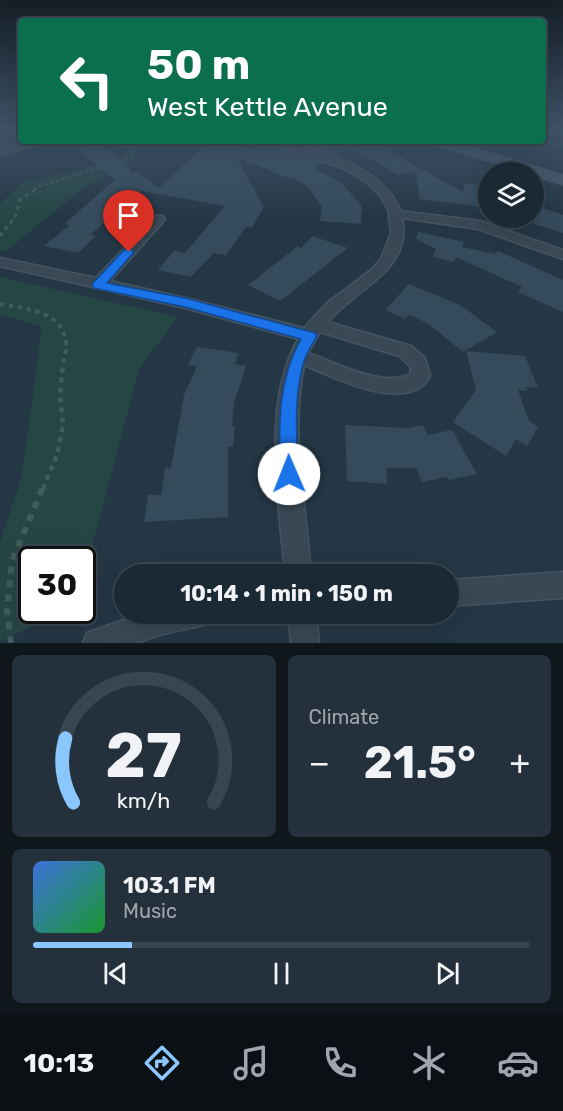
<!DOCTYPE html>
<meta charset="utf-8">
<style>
:root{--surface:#1b2934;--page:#24313c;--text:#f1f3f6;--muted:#a0a6ac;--line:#39454f;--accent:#8ac7ff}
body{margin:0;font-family:Rubik,sans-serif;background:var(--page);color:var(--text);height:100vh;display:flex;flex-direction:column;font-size:22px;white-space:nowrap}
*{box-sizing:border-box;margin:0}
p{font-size:20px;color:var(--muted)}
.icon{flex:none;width:33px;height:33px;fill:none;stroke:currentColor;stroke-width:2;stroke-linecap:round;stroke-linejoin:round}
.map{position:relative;height:643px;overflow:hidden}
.details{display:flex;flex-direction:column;gap:12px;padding:12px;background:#0f171d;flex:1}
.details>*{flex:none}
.guide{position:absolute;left:18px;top:18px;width:528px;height:126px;border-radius:6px;box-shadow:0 6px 24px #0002,0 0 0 2px var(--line);background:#0b6e4f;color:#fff;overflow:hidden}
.fabs{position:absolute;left:478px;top:162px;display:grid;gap:12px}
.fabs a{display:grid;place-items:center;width:66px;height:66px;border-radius:50%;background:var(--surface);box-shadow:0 6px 24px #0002,0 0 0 2px var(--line);font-size:30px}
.speed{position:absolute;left:18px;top:546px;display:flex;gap:12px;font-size:30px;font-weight:700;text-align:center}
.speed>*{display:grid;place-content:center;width:78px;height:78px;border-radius:50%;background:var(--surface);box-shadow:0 6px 24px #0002,0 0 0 2px var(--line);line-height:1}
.speed .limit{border:3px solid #111;border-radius:9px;background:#fff;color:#111}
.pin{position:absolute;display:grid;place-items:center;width:51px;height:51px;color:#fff;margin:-62px -26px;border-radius:50% 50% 50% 0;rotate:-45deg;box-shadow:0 0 6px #0007}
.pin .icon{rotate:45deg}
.me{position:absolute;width:66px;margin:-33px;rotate:359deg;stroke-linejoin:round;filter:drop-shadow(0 0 4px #0008)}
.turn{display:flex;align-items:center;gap:21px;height:126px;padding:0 30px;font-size:27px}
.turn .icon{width:78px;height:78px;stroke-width:2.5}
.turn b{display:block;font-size:42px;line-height:51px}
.big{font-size:45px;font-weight:700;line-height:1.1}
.details .widget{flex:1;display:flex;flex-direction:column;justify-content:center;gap:9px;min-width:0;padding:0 21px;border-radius:9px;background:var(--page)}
.details .dial{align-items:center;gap:0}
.dial svg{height:156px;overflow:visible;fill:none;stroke:var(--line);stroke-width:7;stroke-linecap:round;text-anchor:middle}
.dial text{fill:var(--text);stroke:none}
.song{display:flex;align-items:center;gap:18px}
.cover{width:72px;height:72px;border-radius:9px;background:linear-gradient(135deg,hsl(220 70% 55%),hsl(130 70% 35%))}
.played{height:6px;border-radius:3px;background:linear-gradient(90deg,var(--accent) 20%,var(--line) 20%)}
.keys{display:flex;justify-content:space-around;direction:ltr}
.heat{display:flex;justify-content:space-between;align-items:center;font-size:33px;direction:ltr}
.details .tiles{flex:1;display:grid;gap:12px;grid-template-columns:1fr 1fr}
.widget:last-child{grid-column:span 2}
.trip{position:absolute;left:114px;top:564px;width:345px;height:60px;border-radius:30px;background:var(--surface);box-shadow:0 6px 24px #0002,0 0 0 2px var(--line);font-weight:700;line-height:60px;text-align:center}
.tabs{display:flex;height:96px;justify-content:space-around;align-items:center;background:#0b1015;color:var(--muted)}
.tabs .icon{width:42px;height:42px}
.tabs .selected{color:var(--accent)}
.tabs b{font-size:27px;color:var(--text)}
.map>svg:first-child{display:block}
</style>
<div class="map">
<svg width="563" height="643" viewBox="0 0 563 643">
<rect width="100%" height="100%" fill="#243745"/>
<!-- green -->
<path fill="#264645" d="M 117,141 L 141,141 L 134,160 L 85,187 L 7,250 L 0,250 L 0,204 L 23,182 L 118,161 L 126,156 Z
M 0,277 L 178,317 L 139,369 L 83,581 L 82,560 L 32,560 L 32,610 L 67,611 L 0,641 L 0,542 L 22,476 L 42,327 L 0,314 Z"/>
<!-- building -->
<path fill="#354b5c" d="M 209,141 L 255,149 L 256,141 L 265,141 L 322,163 L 314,168 L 343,184 L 362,207 L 361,224 L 320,221 L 322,207 L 308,187 L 294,178 L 291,179 L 236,157 L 264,207 L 252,228 L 246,227 L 226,255 L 214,253 L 191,277 L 158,270 L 174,251 L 185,253 L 225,206 L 141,191 L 90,235 L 96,236 L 78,253 L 44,246 L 70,225 L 64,224 L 115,180 L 76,148 L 101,144 L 128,165 L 133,174 L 135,170 L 159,188 Z
M 291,141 L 373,141 L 392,149 L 388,150 L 463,192 L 465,183 L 486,186 L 485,189 L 489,190 L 489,208 L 420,199 L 415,171 L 398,175 L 369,158 L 348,149 L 338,155 Z
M 534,205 L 563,215 L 563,233 L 534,224 Z
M 418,232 L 464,242 L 462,247 L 495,254 L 498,251 L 563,280 L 563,312 L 518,292 L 522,287 L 456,257 L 454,262 L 433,257 L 436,249 L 416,239 Z
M 312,236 L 348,248 L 280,301 L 248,285 L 298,246 L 301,248 Z
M 409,284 L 460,305 L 497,332 L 463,352 L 427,323 L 409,315 L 405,319 L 385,310 Z
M 197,347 L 238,353 L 235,364 L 246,366 L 234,403 L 232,426 L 235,425 L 233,447 L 228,446 L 228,517 L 144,522 L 148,495 L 161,495 L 165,468 L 171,468 L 184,395 L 197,366 L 188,365 Z
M 466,351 L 525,356 L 538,388 L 526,387 L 528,391 L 518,390 L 529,421 L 538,427 L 527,446 L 516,439 L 506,456 L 453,422 L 476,390 Z
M 345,425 L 408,428 L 423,425 L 428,435 L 452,430 L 477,474 L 449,480 L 447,477 L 422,482 L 416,468 L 386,468 L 387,484 L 347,481 Z"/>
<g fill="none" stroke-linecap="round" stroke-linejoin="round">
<!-- minor casing -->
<g stroke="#455461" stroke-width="3">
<path id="minor" d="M 35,141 L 54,141 L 0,154 L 0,148 Z
M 267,141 C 312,141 382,167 401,211 L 480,221 L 563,250 L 563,259 L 478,229 L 402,218 C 414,269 355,289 328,322 L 411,346 L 425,358 L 430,376 C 409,416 333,377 304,365 C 290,436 306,504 311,574 L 285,574 C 279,502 261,405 298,339 L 185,308 L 0,266 L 0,258 L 96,278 L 155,216 L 163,216 L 165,219 L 163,222 L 110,281 L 185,298 L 304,328 L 327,303 L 371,270 L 381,259 L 391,233 L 388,209 L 379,194 L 365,181 L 347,170 ZM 320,332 L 399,356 L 410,366 L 411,373 C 386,390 335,362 308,353 Z
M 563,572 L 563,598 L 448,606 L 448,580 Z
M 140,614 L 212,614 L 208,624 L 159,635 L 137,643 L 83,643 L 87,633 Z
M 288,614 L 316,614 L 319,643 L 291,643 Z"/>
</g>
<!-- secondary casing -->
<g stroke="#455461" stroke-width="2">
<path id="secondary" d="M 430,141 L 452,141 L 563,175 L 563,185 L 534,176 L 534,172 L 523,172 L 432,144 Z"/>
</g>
<!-- path-far4 -->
<path stroke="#3f5d5c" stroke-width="2" stroke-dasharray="3 3" stroke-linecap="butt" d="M 541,141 L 563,147
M 34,190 L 40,186 L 132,158 L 125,141"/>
<!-- path-far3 -->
<path stroke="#3f5d5c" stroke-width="3" stroke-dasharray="4 4" stroke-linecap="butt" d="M 0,236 L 15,217 L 20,200 L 36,189"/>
<!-- path-far2 -->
<path stroke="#3f5d5c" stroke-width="4" stroke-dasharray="4.5 4.5" stroke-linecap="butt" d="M 0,304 C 25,309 62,310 66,342 C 67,349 64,358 63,366"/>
<!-- path-far1 -->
<path stroke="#3f5d5c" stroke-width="4.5" stroke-dasharray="5 5" stroke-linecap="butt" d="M 43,489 L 57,455 L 63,425 L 60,394 L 63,364"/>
<!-- path -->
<path stroke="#3f5d5c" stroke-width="6" stroke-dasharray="7 7" stroke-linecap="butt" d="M 11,643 L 7,612 L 12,561 L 43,487"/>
<!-- minor -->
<use href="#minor" fill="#394854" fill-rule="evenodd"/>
<!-- secondary -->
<use href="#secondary" fill="#465768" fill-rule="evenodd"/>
</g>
<!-- sky -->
<linearGradient id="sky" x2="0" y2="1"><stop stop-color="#141e26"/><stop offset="0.59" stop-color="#3f5368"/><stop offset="1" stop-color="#3f5368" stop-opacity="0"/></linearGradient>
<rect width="563" height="218" fill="url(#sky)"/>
<!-- route -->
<path fill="#1a73e8" stroke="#114b97" stroke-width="1.5" d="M 129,248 L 134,252 L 107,283 L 185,298 L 315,333 L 317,336 C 312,344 307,353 304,361 C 293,397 297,437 298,474 L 295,480 L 289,482 L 282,480 L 280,474 C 279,425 277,383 301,339 L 185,307 L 94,288 L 92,285 L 94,282 L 125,249 Z"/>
</svg>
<div class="fabs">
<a><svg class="icon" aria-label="layers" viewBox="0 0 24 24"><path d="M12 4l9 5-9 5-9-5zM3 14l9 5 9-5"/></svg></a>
</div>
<div class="speed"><div class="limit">30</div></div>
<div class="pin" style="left:129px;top:252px;background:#d93025"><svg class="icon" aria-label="arrive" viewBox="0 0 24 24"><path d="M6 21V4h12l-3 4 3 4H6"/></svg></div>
<svg class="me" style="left:289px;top:474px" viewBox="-20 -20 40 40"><circle r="19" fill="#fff"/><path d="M0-13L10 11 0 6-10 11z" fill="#1a73e8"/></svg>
<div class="trip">10:14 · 1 min · 150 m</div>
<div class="guide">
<div class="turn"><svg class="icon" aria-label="left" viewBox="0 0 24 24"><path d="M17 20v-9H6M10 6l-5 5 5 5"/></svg><div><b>50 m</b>West Kettle Avenue</div></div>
</div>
</div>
<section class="details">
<div class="tiles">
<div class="widget dial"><svg viewBox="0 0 100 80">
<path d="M14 69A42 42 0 1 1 86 69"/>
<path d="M14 69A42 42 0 0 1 10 36" stroke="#8ac7ff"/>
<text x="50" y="56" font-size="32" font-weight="700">27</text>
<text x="50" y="72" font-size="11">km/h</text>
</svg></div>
<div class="widget"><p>Climate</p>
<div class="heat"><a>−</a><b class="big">21.5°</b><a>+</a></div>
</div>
<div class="widget">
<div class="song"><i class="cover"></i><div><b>103.1 FM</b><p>Music</p></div></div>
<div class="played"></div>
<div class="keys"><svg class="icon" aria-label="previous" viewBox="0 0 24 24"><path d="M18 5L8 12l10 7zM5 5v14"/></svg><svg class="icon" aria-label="pause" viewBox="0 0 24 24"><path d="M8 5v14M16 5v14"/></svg><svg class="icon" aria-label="next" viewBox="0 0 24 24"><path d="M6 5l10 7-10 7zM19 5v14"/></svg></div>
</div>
</div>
</section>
<nav class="tabs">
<b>10:13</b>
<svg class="icon selected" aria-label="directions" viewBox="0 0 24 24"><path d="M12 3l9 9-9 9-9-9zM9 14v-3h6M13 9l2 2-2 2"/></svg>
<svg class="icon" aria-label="music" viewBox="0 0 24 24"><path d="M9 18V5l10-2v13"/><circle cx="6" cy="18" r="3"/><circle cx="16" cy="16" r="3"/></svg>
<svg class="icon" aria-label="phone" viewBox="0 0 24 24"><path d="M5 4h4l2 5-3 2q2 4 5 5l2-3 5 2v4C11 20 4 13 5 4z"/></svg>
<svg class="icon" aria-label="climate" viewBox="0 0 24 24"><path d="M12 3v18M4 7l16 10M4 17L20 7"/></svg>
<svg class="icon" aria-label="car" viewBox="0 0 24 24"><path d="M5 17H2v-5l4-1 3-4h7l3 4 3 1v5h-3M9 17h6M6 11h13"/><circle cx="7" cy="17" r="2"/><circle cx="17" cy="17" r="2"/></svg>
</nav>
